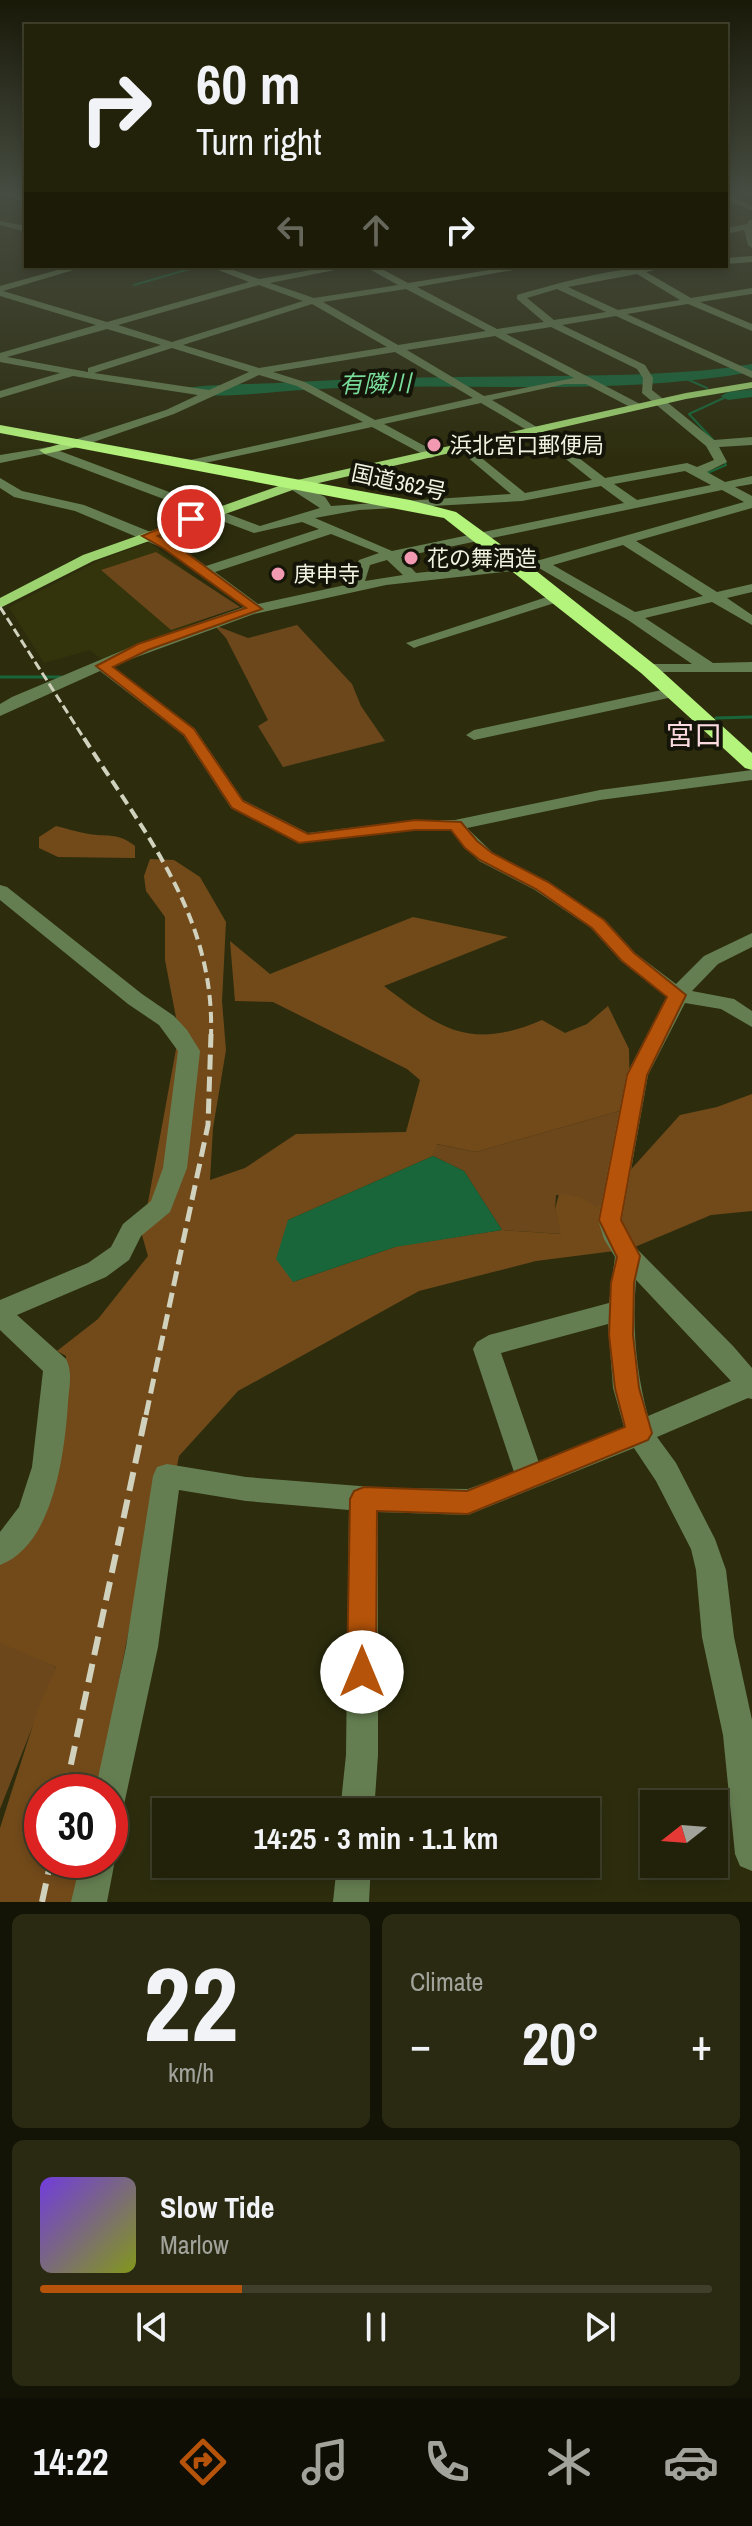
<!DOCTYPE html>
<meta charset="utf-8">
<style>
:root{--surface:#22220a;--page:#2a2a13;--text:#f1f3f6;--muted:#a2a49c;--line:#3f3f2b;--accent:#b45309}
body{margin:0;font-family:"Archivo Narrow","Noto Sans JP",sans-serif;background:var(--page);color:var(--text);height:100vh;display:flex;flex-direction:column;font-size:30px;white-space:nowrap}
*{box-sizing:border-box;margin:0}
p{font-size:26px;color:var(--muted)}
.icon{flex:none;width:44px;height:44px;fill:none;stroke:currentColor;stroke-width:2;stroke-linecap:round;stroke-linejoin:round}
.map{position:relative;height:1902px;overflow:hidden}
.sheet{display:flex;flex-direction:column;gap:12px;padding:12px;background:#131306;flex:1}
.sheet>*{flex:none}
.hud{position:absolute;left:24px;top:24px;width:704px;height:244px;border-radius:0px;box-shadow:0 4px 12px #0003,0 0 0 2px var(--line);background:#22220a;color:var(--text);overflow:hidden}
.needle{width:52px;rotate:253deg}
.controls{position:absolute;left:640px;top:1790px;display:grid;gap:16px}
.controls a{display:grid;place-items:center;width:88px;height:88px;border-radius:0px;background:var(--surface);box-shadow:0 4px 12px #0003,0 0 0 2px var(--line);font-size:40px}
.speed{position:absolute;left:24px;top:1774px;display:flex;gap:16px;font-size:40px;font-weight:700;text-align:center}
.speed>*{display:grid;place-content:center;width:104px;height:104px;border-radius:50%;background:var(--surface);box-shadow:0 4px 12px #0003,0 0 0 2px var(--line);line-height:1}
.speed .limit{border:12px solid #d22;background:#fff;color:#111}
.pin{position:absolute;display:grid;place-items:center;width:68px;height:68px;color:#fff;margin:-34px;border:4px solid #fff;border-radius:50%;box-shadow:0 2px 8px #0007}
.me{position:absolute;width:88px;margin:-44px;rotate:0deg;stroke-linejoin:round;filter:drop-shadow(0 0 6px #0008)}
.turn{display:flex;align-items:center;gap:28px;height:168px;padding:0 40px;font-size:36px}
.turn .icon{width:104px;height:104px;stroke-width:2.5}
.turn b{display:block;font-size:56px;line-height:68px}
.lanes{display:flex;align-items:center;height:76px;padding:0 40px;background:#0003;justify-content:center;gap:40px;direction:ltr}
.lanes .off{opacity:.35}
.big{font-size:60px;font-weight:700;line-height:1.1}
.sheet .tile{flex:1;display:flex;flex-direction:column;justify-content:center;gap:12px;min-width:0;padding:0 28px;border-radius:12px;background:var(--page)}
.sheet .dial{align-items:center;gap:0}
.dial b{font-size:104px;line-height:1}
.song{display:flex;align-items:center;gap:24px}
.cover{width:96px;height:96px;border-radius:12px;background:linear-gradient(135deg,hsl(260 70% 55%),hsl(70 70% 35%))}
.played{height:8px;border-radius:4px;background:linear-gradient(90deg,var(--accent) 30%,var(--line) 30%)}
.keys{display:flex;justify-content:space-around;direction:ltr}
.heat{display:flex;justify-content:space-between;align-items:center;font-size:44px;direction:ltr}
.sheet .tiles{flex:1;display:grid;gap:12px;grid-template-columns:1fr 1fr}
.tile:last-child{grid-column:span 2}
.trip{position:absolute;left:152px;top:1798px;width:448px;height:80px;border-radius:0px;background:var(--surface);box-shadow:0 4px 12px #0003,0 0 0 2px var(--line);font-weight:700;line-height:80px;text-align:center}
.menu{display:flex;height:128px;justify-content:space-around;align-items:center;background:#0e0e04;color:var(--muted)}
.menu .icon{width:56px;height:56px}
.menu .selected{color:var(--accent)}
.menu b{font-size:36px;color:var(--text)}
.map>svg:first-child{display:block}
</style>
<div class="map">
<svg width="752" height="1902" viewBox="0 0 752 1902">
<rect width="100%" height="100%" fill="#2d2d0e"/>
<!-- built -->
<path fill="#33340b" d="M 149,542 L 233,607 L 104,661 L 90,650 L 44,663 L 9,607 L 100,560 Z"/>
<!-- green -->
<path fill="#6c471c" d="M 156,552 L 240,607 L 171,630 L 101,570 Z
M 214,625 L 248,638 L 297,625 L 352,684 L 361,706 L 385,741 L 283,767 L 258,726 L 268,720 L 226,638 Z
M 630,1108 L 622,1178 L 597,1208 L 580,1196 L 556,1195 L 555,1209 L 562,1234 L 502,1230 L 464,1171 L 433,1156 L 436,1144 L 476,1152 Z
M 0,1641 L 56,1667 L 0,1809 Z"/>
<!-- forest -->
<path fill="#724a1a" d="M 56,826 C 69,829 83,834 97,835 C 113,836 121,835 135,846 L 135,858 L 58,857 L 39,848 L 39,837 Z
M 150,859 L 174,860 L 200,877 L 226,922 L 222,1001 L 226,1050 L 213,1128 L 210,1180 L 245,1168 L 296,1134 L 406,1132 L 420,1080 L 407,1069 L 273,1002 L 235,1001 L 230,941 L 270,974 L 413,917 L 508,937 L 384,986 C 440,1029 471,1051 542,1020 L 565,1033 L 587,1024 L 608,1006 L 629,1049 L 630,1108 L 476,1152 L 437,1144 L 433,1156 L 288,1220 L 293,1282 L 398,1246 L 502,1230 L 561,1234 L 555,1209 L 559,1194 L 580,1196 L 597,1207 L 680,1115 L 717,1107 L 752,1094 L 752,1211 L 711,1215 L 630,1249 L 536,1261 L 419,1291 L 238,1391 L 179,1456 L 167,1515 L 143,1558 L 97,1792 L 42,1792 L 42,1860 L 84,1860 L 74,1902 L 0,1902 L 0,1828 L 39,1706 L 56,1667 L 0,1643 L 0,1561 L 64,1394 L 66,1356 L 57,1351 L 98,1319 L 148,1256 L 142,1235 L 179,1033 L 165,960 L 165,917 L 146,891 L 144,876 Z"/>
<!-- water -->
<path fill="#18663a" d="M 433,1156 L 464,1171 L 502,1230 L 395,1247 L 293,1282 L 276,1259 L 288,1220 Z"/>
<g fill="none" stroke-linecap="round" stroke-linejoin="round">
<!-- stream-far1 -->
<path stroke="#18663a" stroke-width="2" d="M 0,194 L 10,192
M 134,285 L 200,266
M 682,377 L 707,388
M 705,474 L 726,465 L 716,443 L 689,414 L 728,396"/>
<!-- stream -->
<path stroke="#18663a" stroke-width="3" d="M 0,677 L 61,677
M 716,718 L 752,717"/>
<!-- river -->
<path fill="#18663a" fill-rule="evenodd" d="M 752,364 L 752,372 C 604,398 451,380 302,390 C 279,391 196,402 182,390 C 189,384 262,384 277,383 C 369,377 460,377 552,376 C 619,375 686,375 752,364 Z
M 752,389 L 752,397 L 728,400 L 721,396 L 728,392 Z"/>
<!-- minor -->
<path fill="#657e51" fill-rule="evenodd" d="M 1,192 L 26,197 L 26,202 L 2,194 Z
M 726,194 L 752,206 L 752,211 L 726,199 Z
M 749,220 L 752,220 L 752,248 L 748,245 L 744,230 L 726,234 L 726,228 L 747,224 Z
M 0,221 L 26,226 L 26,232 L 0,225 Z
M 752,256 L 752,262 L 726,264 L 726,258 Z
M 72,266 L 87,266 L 3,291 L 107,322 L 249,282 L 208,266 L 222,266 L 259,279 L 335,266 L 355,266 L 270,283 L 314,298 L 398,285 L 364,266 L 376,266 L 408,283 L 514,266 L 536,266 L 417,287 L 497,329 L 544,322 L 517,299 L 517,295 C 566,281 619,266 671,266 L 646,272 L 691,298 L 752,288 L 752,294 L 700,302 L 752,324 L 752,331 L 688,304 L 627,314 L 752,371 L 752,378 L 616,316 L 562,325 L 645,365 L 653,378 L 652,390 L 714,440 L 752,437 L 752,445 L 719,447 L 727,462 L 707,472 L 725,482 L 752,476 L 752,484 L 735,487 L 752,496 L 752,508 L 636,541 L 717,592 L 752,584 L 752,592 L 727,598 L 752,615 L 752,625 L 712,602 L 645,618 L 713,663 L 752,662 L 752,672 L 643,672 L 640,669 L 648,664 L 692,664 L 628,620 L 539,568 L 386,585 L 254,614 L 112,666 L 195,729 L 243,800 L 308,833 L 415,820 L 455,820 L 600,790 L 752,770 L 752,780 L 600,800 L 467,828 L 493,853 L 549,882 L 605,920 L 635,953 L 676,984 L 704,956 L 752,933 L 752,947 L 718,964 L 692,991 L 734,999 L 752,1011 L 752,1027 L 721,1009 L 685,1003 L 648,1075 L 622,1220 L 627,1236 L 637,1249 L 733,1346 L 752,1368 L 752,1399 L 748,1398 L 657,1437 L 676,1463 L 715,1539 L 726,1570 L 734,1637 L 752,1720 L 752,1871 L 740,1866 L 735,1854 L 723,1735 L 702,1637 L 696,1570 L 691,1549 L 656,1481 L 634,1448 L 468,1515 L 378,1512 L 378,1755 L 374,1812 L 340,1812 L 346,1755 L 349,1510 L 246,1501 L 179,1490 L 158,1647 L 122,1814 L 110,1819 L 110,1792 L 95,1792 L 126,1647 L 153,1476 L 157,1467 L 167,1464 L 246,1477 L 385,1488 L 468,1489 L 514,1472 L 473,1349 L 477,1342 L 489,1335 L 609,1303 L 615,1257 L 604,1239 L 598,1220 L 626,1075 L 667,997 L 621,961 L 591,928 L 535,890 L 479,861 L 450,830 L 415,830 L 299,843 L 231,808 L 183,735 L 100,671 L 0,716 L 0,704 L 12,697 L 138,644 L 244,607 L 163,548 L 75,511 L 14,497 L 0,488 L 0,478 L 22,491 L 84,505 L 153,533 L 173,542 L 206,566 L 319,529 L 302,522 L 254,533 L 44,454 L 0,463 L 0,455 L 49,447 L 260,526 L 320,508 L 289,488 L 289,482 L 293,481 L 325,497 L 331,506 L 511,494 L 459,450 L 457,447 L 463,443 L 525,493 L 592,480 L 537,436 L 481,403 L 384,424 L 434,451 L 434,457 L 430,458 L 372,427 L 186,467 L 186,461 L 363,422 L 297,386 L 259,375 L 174,414 L 82,446 L 74,446 L 74,440 L 166,410 L 198,395 L 73,376 L 0,398 L 0,391 L 60,373 L 0,362 L 0,353 L 96,325 L 0,296 L 0,286 ZM 637,274 L 680,300 L 618,310 L 568,287 ZM 259,285 L 303,301 L 172,342 L 118,325 ZM 406,289 L 486,331 L 398,345 L 323,302 ZM 557,289 L 606,312 L 554,320 L 527,298 ZM 312,304 L 387,347 L 259,368 L 183,345 ZM 551,327 L 637,369 L 643,378 L 642,393 L 706,446 L 714,460 L 697,467 L 687,463 L 605,478 L 545,432 L 492,400 L 565,384 L 586,384 L 634,409 L 642,409 L 642,405 L 506,334 ZM 107,329 L 161,345 L 88,368 L 88,372 L 7,357 ZM 495,336 L 574,378 L 484,396 L 407,350 ZM 172,348 L 249,372 L 209,390 L 94,373 ZM 395,352 L 473,398 L 375,420 L 305,382 L 273,372 ZM 685,471 L 711,485 L 637,500 L 614,484 ZM 601,486 L 624,503 L 392,551 L 315,518 L 359,510 L 522,501 ZM 722,490 L 744,502 L 540,560 L 416,573 L 401,557 ZM 331,534 L 379,553 L 359,560 L 350,584 L 258,604 L 215,572 ZM 623,545 L 703,596 L 635,612 L 553,565 ZM 387,560 L 403,575 L 365,581 L 370,565 ZM 636,1280 L 731,1381 L 648,1416 C 636,1372 632,1326 636,1280 ZM 608,1324 L 613,1388 L 624,1427 L 539,1463 L 501,1353 Z
M 559,593 L 566,597 L 564,600 L 419,646 L 414,648 L 406,643 Z
M 676,687 L 684,692 L 682,695 L 474,740 L 466,735 L 474,730 Z
M 0,885 L 7,887 L 142,994 L 174,1016 L 187,1030 L 200,1051 L 187,1168 L 170,1212 L 141,1236 L 129,1260 L 106,1277 L 17,1315 L 66,1359 C 73,1372 69,1388 68,1402 C 65,1451 54,1545 0,1565 L 0,1532 L 19,1507 L 32,1467 L 43,1371 L 0,1330 L 0,1300 L 88,1263 L 111,1247 L 123,1224 L 151,1201 L 163,1168 L 178,1051 L 159,1025 L 128,1004 L 0,900 Z
M 110,1848 L 115,1860 L 107,1902 L 71,1902 L 81,1860 L 110,1860 Z
M 337,1864 L 371,1864 L 369,1902 L 333,1902 Z"/>
<!-- major -->
<path fill="#9dd270" fill-rule="evenodd" d="M 752,382 L 752,388 L 686,399 L 301,487 L 93,561 L 0,608 L 0,598 L 83,555 L 293,481 L 686,393 Z
M 78,439 L 84,443 L 82,446 L 45,454 L 39,450 Z"/>
<!-- highway -->
<path fill="#b4f37c" fill-rule="evenodd" d="M 0,425 L 410,500 L 456,512 L 525,562 L 655,665 L 752,753 L 752,770 L 745,768 L 641,673 L 444,518 L 0,433 Z"/>
<!-- rail-far3 -->
<path stroke="#d1d2bd" stroke-width="3" stroke-dasharray="9 4" stroke-linecap="butt" d="M 0,607 L 85,740"/>
<!-- rail-far2 -->
<path stroke="#d1d2bd" stroke-width="4" stroke-dasharray="11 6" stroke-linecap="butt" d="M 84,738 C 145,834 215,916 211,1036"/>
<!-- rail-far1 -->
<path stroke="#d1d2bd" stroke-width="5" stroke-dasharray="15 7" stroke-linecap="butt" d="M 146,1415 L 208,1125 L 211,1034"/>
<!-- rail -->
<path stroke="#d1d2bd" stroke-width="6" stroke-dasharray="19 9" stroke-linecap="butt" d="M 65,1792 L 146,1413
M 42,1902 L 51,1860"/>
</g>
<!-- sky -->
<linearGradient id="sky" x2="0" y2="1"><stop stop-color="#191908"/><stop offset="0.42" stop-color="#464c41"/><stop offset="1" stop-color="#464c41" stop-opacity="0"/></linearGradient>
<rect width="752" height="458" fill="url(#sky)"/>
<!-- route -->
<path fill="#b45309" stroke="#753606" stroke-width="2" d="M 187,517 L 197,519 L 158,536 L 172,542 L 262,609 L 148,650 L 113,667 L 194,729 L 243,801 L 308,834 L 415,820 L 461,822 L 477,841 L 492,853 L 548,882 L 604,920 L 634,953 L 686,995 L 647,1075 L 621,1220 L 640,1256 L 634,1283 L 633,1335 L 639,1388 L 652,1433 L 648,1440 L 468,1514 L 377,1511 L 376,1672 L 372,1682 L 362,1686 L 351,1682 L 347,1672 L 350,1499 L 354,1491 L 364,1487 L 467,1491 L 625,1427 L 615,1388 L 609,1335 L 611,1283 L 617,1257 L 599,1220 L 627,1075 L 667,997 L 622,961 L 592,928 L 536,889 L 480,860 L 465,848 L 451,830 L 415,830 L 299,843 L 232,808 L 184,735 L 96,666 L 138,644 L 246,608 L 163,548 L 142,536 Z"/>
<!-- markers -->
<g fill="#f19ab2" stroke="#141508" stroke-width="3">
<circle cx="434" cy="445" r="8"/>
<circle cx="411" cy="558" r="8"/>
<circle cx="278" cy="574" r="8"/>
</g>
<g text-anchor="middle" dominant-baseline="central" stroke-width="8" stroke-linejoin="round" paint-order="stroke">
<!-- far-poi labels -->
<g font-size="22" fill="#f1f2e0" stroke="#141508" text-anchor="start">
<text x="450" y="445">浜北宮口郵便局</text>
<text x="427" y="558">花の舞酒造</text>
<text x="294" y="574">庚申寺</text>
</g>
<!-- far-street labels -->
<g font-size="22" fill="#f1f2e0" stroke="#141508">
<text transform="translate(399 482) rotate(12)">国道362号</text>
</g>
<!-- far-water labels -->
<g font-size="24" font-style="italic" fill="#79dd9b" stroke="#141508">
<text transform="translate(375 383) rotate(-1)">有隣川</text>
</g>
<!-- neighbourhood labels -->
<g font-size="28" fill="#fcdae2" stroke="#141508">
<text x="694" y="735">宮口</text>
</g>
</g>
</svg>
<div class="controls">
<a><svg class="needle" viewBox="-14 -14 28 28"><path d="M0-13l5 13h-10z" fill="#e53935"/><path d="M0 13l5-13h-10z" fill="#a2a49c"/></svg></a>
</div>
<div class="speed"><div class="limit">30</div></div>
<div class="pin" style="left:191px;top:519px;background:#d93025"><svg class="icon" aria-label="arrive" viewBox="0 0 24 24"><path d="M6 21V4h12l-3 4 3 4H6"/></svg></div>
<svg class="me" style="left:362px;top:1672px" viewBox="-20 -20 40 40"><circle r="19" fill="#fff"/><path d="M0-13L10 11 0 6-10 11z" fill="#b45309"/></svg>
<div class="trip">14:25 · 3 min · 1.1 km</div>
<div class="hud">
<div class="turn"><svg class="icon" aria-label="right" viewBox="0 0 24 24"><path d="M7 20v-9h11M14 6l5 5-5 5"/></svg><div><b>60 m</b>Turn right</div></div>
<div class="lanes"><svg class="icon off" aria-label="left" viewBox="0 0 24 24"><path d="M17 20v-9H6M10 6l-5 5 5 5"/></svg><svg class="icon off" aria-label="ahead" viewBox="0 0 24 24"><path d="M12 20V5M6 11l6-6 6 6"/></svg><svg class="icon" aria-label="right" viewBox="0 0 24 24"><path d="M7 20v-9h11M14 6l5 5-5 5"/></svg></div>
</div>
</div>
<section class="sheet">
<div class="tiles">
<div class="tile dial"><b>22</b><p>km/h</p></div>
<div class="tile"><p>Climate</p>
<div class="heat"><a>−</a><b class="big">20°</b><a>+</a></div>
</div>
<div class="tile">
<div class="song"><i class="cover"></i><div><b>Slow Tide</b><p>Marlow</p></div></div>
<div class="played"></div>
<div class="keys"><svg class="icon" aria-label="previous" viewBox="0 0 24 24"><path d="M18 5L8 12l10 7zM5 5v14"/></svg><svg class="icon" aria-label="pause" viewBox="0 0 24 24"><path d="M8 5v14M16 5v14"/></svg><svg class="icon" aria-label="next" viewBox="0 0 24 24"><path d="M6 5l10 7-10 7zM19 5v14"/></svg></div>
</div>
</div>
</section>
<nav class="menu">
<b>14:22</b>
<svg class="icon selected" aria-label="directions" viewBox="0 0 24 24"><path d="M12 3l9 9-9 9-9-9zM9 14v-3h6M13 9l2 2-2 2"/></svg>
<svg class="icon" aria-label="music" viewBox="0 0 24 24"><path d="M9 18V5l10-2v13"/><circle cx="6" cy="18" r="3"/><circle cx="16" cy="16" r="3"/></svg>
<svg class="icon" aria-label="phone" viewBox="0 0 24 24"><path d="M5 4h4l2 5-3 2q2 4 5 5l2-3 5 2v4C11 20 4 13 5 4z"/></svg>
<svg class="icon" aria-label="climate" viewBox="0 0 24 24"><path d="M12 3v18M4 7l16 10M4 17L20 7"/></svg>
<svg class="icon" aria-label="car" viewBox="0 0 24 24"><path d="M5 17H2v-5l4-1 3-4h7l3 4 3 1v5h-3M9 17h6M6 11h13"/><circle cx="7" cy="17" r="2"/><circle cx="17" cy="17" r="2"/></svg>
</nav>
